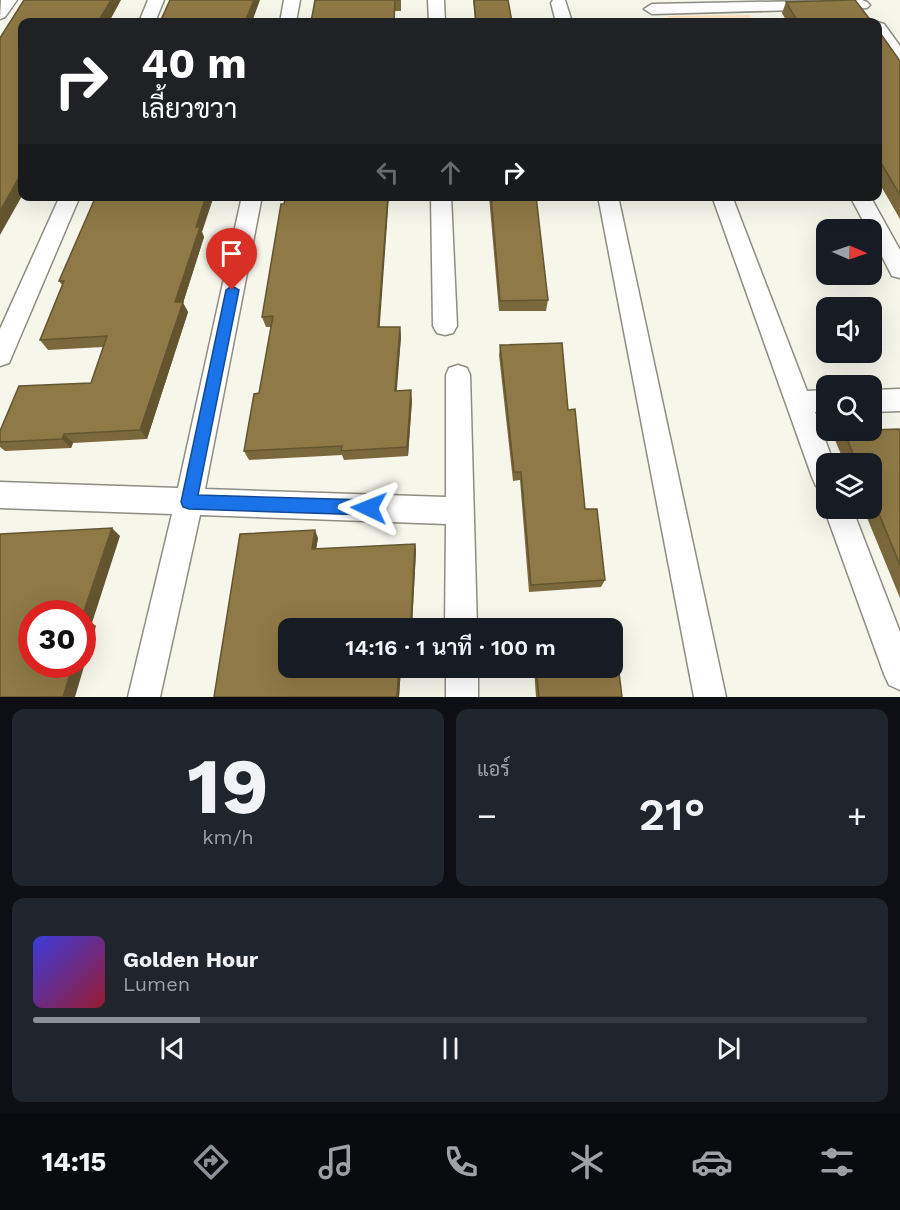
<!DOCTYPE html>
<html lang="th">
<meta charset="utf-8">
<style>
:root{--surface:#171b24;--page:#20242c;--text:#f1f3f6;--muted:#9ea1a6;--line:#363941;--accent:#8c9099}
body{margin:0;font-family:"Work Sans",Sarabun,sans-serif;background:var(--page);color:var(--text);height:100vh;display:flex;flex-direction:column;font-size:22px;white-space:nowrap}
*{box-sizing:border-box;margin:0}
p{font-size:20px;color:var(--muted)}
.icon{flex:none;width:33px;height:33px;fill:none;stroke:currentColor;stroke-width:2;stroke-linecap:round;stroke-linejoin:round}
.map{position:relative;height:697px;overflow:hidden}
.panel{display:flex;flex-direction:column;gap:12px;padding:12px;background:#0d0f14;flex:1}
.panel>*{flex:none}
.top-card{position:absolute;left:18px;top:18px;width:864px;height:183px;border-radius:12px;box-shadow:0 6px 24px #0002;background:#202124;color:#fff;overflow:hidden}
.needle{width:39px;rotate:92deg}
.controls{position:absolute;left:816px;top:219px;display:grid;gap:12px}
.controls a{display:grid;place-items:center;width:66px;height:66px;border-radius:12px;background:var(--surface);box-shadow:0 6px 24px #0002;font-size:30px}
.speed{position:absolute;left:18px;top:600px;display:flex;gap:12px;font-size:30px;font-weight:700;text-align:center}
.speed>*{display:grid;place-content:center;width:78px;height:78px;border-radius:50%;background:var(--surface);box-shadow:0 6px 24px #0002;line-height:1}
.speed .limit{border:9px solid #d22;background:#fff;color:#111}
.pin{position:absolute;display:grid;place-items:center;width:51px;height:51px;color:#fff;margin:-62px -26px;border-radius:50% 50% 50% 0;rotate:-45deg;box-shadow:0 0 6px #0007}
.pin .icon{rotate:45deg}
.me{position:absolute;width:66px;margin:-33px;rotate:272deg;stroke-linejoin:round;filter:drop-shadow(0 0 4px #0008)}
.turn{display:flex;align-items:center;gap:21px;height:126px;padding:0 24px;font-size:27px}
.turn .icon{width:78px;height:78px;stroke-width:2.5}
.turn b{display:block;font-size:42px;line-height:51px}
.lanes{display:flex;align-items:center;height:57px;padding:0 24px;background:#0003;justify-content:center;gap:30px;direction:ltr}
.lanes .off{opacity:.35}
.big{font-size:45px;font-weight:600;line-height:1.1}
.panel .card{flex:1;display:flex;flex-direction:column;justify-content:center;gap:9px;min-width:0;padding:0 21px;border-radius:12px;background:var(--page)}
.panel .dial{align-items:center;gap:0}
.dial b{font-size:78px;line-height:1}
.song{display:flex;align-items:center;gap:18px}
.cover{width:72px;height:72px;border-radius:9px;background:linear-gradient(135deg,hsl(240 70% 55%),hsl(350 70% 35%))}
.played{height:6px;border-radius:3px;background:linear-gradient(90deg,var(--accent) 20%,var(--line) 20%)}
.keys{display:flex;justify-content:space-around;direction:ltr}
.heat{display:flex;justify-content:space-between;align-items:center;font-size:33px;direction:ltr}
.panel .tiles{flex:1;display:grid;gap:12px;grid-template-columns:1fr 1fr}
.card:last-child{grid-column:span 2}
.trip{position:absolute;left:278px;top:618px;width:345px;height:60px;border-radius:12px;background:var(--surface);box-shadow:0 6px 24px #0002;font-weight:600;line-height:60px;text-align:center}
.dock{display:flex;height:96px;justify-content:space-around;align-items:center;background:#090b0e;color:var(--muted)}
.dock .icon{width:42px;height:42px}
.dock .active{color:var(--accent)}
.dock b{font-size:27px;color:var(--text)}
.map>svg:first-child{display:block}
</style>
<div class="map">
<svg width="900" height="697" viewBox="0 0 900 697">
<rect width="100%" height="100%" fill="#f6f6eb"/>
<!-- green -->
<path fill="#ffe2c3" d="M 749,15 L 752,22 L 670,22 L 668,16 Z"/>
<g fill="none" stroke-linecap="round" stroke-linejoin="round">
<!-- street casing -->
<g stroke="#8d8d83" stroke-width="3">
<path id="street" d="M 1,0 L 17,0 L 5,17 L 0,19 Z
M 148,0 L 164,0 L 155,22 L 139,22 Z
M 284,0 L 300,0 L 296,22 L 280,22 Z
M 428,0 L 444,0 L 445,22 L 429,22 Z
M 553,0 L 565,0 L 572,22 L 556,22 L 551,3 Z
M 862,0 L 867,2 L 870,5 L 867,8 L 652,14 L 644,9 L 652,4 Z
M 877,22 L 884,24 L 900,46 L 900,63 L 894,62 L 878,38 Z
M 60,196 L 80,196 L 12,356 L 9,363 L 0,366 L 0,329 Z
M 242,196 L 262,196 L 205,489 L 446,497 L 446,375 L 449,368 L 458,365 L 467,368 L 470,375 L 477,628 L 445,628 L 446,524 L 200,515 L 160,697 L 128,697 L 172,514 L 0,508 L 0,482 L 178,488 Z
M 431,196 L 451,196 L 457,326 L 453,333 L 445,335 L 437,333 L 433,326 Z
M 598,196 L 618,196 L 726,697 L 694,697 Z
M 712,196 L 732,196 L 807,391 L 826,390 L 826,412 L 815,412 L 834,464 L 826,464 L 826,489 L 816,486 L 812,477 Z
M 850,196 L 870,196 L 900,250 L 900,278 L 892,276 L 872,237 L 872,230 L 868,230 Z
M 900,389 L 900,411 L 872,412 L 872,390 Z
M 826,502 L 826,508 L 852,508 L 900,632 L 900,690 L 889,685 L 884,674 L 824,508 Z
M 446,668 L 478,668 L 478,697 L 446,697 Z"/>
</g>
<!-- street -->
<use href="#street" fill="#fff" fill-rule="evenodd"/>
</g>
<!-- wall -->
<path fill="#7b683c" d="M 315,0 L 401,0 L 401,11 L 396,11 Z
M 473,0 L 508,0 L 512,22 L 475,22 Z
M 786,2 L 872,22 L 787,22 L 782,13 Z
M 878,30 L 900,61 L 900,219 L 878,181 Z
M 489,196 L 540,196 L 536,197 L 548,300 L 546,311 L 499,311 Z
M 284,204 L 380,327 L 400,327 L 401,337 L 396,391 L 412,400 L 408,456 L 344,460 L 342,455 L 249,460 L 244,451 L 259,393 L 271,327 L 266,327 L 262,317 Z
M 202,232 L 204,237 L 183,303 L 188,312 L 147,439 L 73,443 L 71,448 L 5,451 L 0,447 L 0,431 L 91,383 L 103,347 L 48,350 L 40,340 L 62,285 L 59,281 Z
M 500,345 L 568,410 L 585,509 L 605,580 L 601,587 L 529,592 L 520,480 L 513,481 L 499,355 Z
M 844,431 L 900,431 L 900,598 L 863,508 L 872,508 L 872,464 L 845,464 L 835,440 Z
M 318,538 L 316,549 L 415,544 L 416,551 L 412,626 L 404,627 L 288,668 L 401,668 L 399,697 L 214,697 Z
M 534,668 L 612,668 L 622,697 L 536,697 Z"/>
<!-- shaded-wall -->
<path fill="#645531" d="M 111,0 L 121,0 L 109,22 L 98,22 Z
M 254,0 L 260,0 L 252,22 L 245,22 Z
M 22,172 L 22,196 L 0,235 L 0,211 Z
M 206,196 L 214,196 L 202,232 L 204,237 L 183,303 L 188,312 L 147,439 L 140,430 L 196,227 Z
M 388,196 L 389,196 L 379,337 L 378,327 Z
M 400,327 L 401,337 L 396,401 L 395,391 Z
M 411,390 L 412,400 L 408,456 L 407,447 Z
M 64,434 L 73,443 L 71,448 L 62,439 Z
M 112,528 L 120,536 L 92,623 L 96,626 L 75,697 L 63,697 L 73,664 L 82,664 L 82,617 Z
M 315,530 L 318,538 L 315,556 L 312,549 Z
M 415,544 L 416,551 L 412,626 L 411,621 Z
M 399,668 L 401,668 L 399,697 L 397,697 Z"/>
<!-- building -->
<path fill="#8f7946" stroke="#645531" stroke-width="1.5" d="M 24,0 L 111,0 L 98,22 L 22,22 L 22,172 L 0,211 L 0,38 Z
M 170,0 L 254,0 L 245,22 L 160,22 Z
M 315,0 L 400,0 L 395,0 L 394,22 L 311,22 Z
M 474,0 L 508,0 L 512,22 L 476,22 Z
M 852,0 L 855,0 L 872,22 L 798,22 L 786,2 Z
M 878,30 L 900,61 L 900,195 L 878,158 Z
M 96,196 L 206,196 L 196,227 L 200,227 L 175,302 L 183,302 L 140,430 L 64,434 L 62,439 L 0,442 L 0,431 L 19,386 L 91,383 L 107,336 L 40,340 L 64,281 L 59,281 Z
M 286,196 L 388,196 L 378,327 L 400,327 L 395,391 L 411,390 L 407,447 L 341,451 L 342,446 L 244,451 L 254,394 L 259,393 L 273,316 L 262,317 L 281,204 L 284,204 Z
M 491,196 L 536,196 L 548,300 L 500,301 Z
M 562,343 L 568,410 L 575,409 L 585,509 L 597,509 L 605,580 L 531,585 L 521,472 L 514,472 L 500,345 Z
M 899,429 L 900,431 L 900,565 L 872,497 L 872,464 L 857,464 L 844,431 Z
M 112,528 L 82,617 L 82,614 L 32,614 L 32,664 L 73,664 L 63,697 L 0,697 L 0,534 Z
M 315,530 L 312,549 L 415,544 L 411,621 L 402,621 L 402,628 L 288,628 L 288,668 L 399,668 L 397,697 L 214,697 L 240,534 Z
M 87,620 L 82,635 L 82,621 Z
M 612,648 L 616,648 L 622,697 L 539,697 L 536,668 L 612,668 Z"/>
<!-- route -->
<path fill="#1a73e8" stroke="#114b97" stroke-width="1.5" d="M 232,286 L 239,290 L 198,495 L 369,500 L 375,502 L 377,508 L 375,513 L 369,515 L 189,509 L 183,507 L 181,502 L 226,290 Z"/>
</svg>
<div class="controls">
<a><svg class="needle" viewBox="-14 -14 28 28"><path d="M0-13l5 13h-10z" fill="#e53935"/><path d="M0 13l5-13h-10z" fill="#9ea1a6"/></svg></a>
<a><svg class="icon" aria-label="sound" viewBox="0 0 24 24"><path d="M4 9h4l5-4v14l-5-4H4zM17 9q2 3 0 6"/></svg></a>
<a><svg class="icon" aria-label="search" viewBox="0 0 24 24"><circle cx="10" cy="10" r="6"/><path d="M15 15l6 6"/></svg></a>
<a><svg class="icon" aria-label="layers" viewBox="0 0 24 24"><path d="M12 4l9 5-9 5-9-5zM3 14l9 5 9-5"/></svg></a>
</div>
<div class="speed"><div class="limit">30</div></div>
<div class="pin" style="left:232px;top:290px;background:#d93025"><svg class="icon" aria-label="arrive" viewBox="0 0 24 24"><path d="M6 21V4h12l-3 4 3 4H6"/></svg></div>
<svg class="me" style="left:369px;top:508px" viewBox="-20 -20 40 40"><path d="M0-17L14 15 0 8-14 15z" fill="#1a73e8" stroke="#fff" stroke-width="4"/></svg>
<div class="trip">14:16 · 1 นาที · 100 m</div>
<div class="top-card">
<div class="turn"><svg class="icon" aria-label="right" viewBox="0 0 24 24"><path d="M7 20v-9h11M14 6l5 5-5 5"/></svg><div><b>40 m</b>เลี้ยวขวา</div></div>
<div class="lanes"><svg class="icon off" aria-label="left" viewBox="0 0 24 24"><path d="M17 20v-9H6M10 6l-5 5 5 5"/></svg><svg class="icon off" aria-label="ahead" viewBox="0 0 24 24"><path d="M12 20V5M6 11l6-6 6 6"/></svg><svg class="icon" aria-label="right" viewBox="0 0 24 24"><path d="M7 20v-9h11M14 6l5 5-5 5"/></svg></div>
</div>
</div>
<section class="panel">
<div class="tiles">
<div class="card dial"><b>19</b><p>km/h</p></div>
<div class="card"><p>แอร์</p>
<div class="heat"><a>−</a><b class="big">21°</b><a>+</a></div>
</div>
<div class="card">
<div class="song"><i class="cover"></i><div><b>Golden Hour</b><p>Lumen</p></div></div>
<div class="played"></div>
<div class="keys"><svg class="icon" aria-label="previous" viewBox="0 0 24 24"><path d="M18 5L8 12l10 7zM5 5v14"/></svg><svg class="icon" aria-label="pause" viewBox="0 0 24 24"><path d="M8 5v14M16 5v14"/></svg><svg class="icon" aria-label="next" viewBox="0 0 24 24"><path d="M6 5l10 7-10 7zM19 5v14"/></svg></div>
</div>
</div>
</section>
<nav class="dock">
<b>14:15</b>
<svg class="icon active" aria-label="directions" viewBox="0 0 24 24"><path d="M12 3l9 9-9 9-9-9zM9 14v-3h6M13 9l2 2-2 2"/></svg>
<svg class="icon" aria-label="music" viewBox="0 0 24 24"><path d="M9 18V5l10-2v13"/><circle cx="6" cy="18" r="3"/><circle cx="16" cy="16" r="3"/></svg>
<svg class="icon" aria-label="phone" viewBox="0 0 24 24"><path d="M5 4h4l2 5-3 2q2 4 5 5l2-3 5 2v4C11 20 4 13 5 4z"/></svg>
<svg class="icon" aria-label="climate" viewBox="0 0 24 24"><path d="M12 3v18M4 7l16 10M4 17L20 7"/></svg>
<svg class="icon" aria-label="car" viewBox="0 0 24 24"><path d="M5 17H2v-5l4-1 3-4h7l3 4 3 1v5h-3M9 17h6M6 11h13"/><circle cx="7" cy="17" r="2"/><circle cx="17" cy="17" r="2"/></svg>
<svg class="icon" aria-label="filters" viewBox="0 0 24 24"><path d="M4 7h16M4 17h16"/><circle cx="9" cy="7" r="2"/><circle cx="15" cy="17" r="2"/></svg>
</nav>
